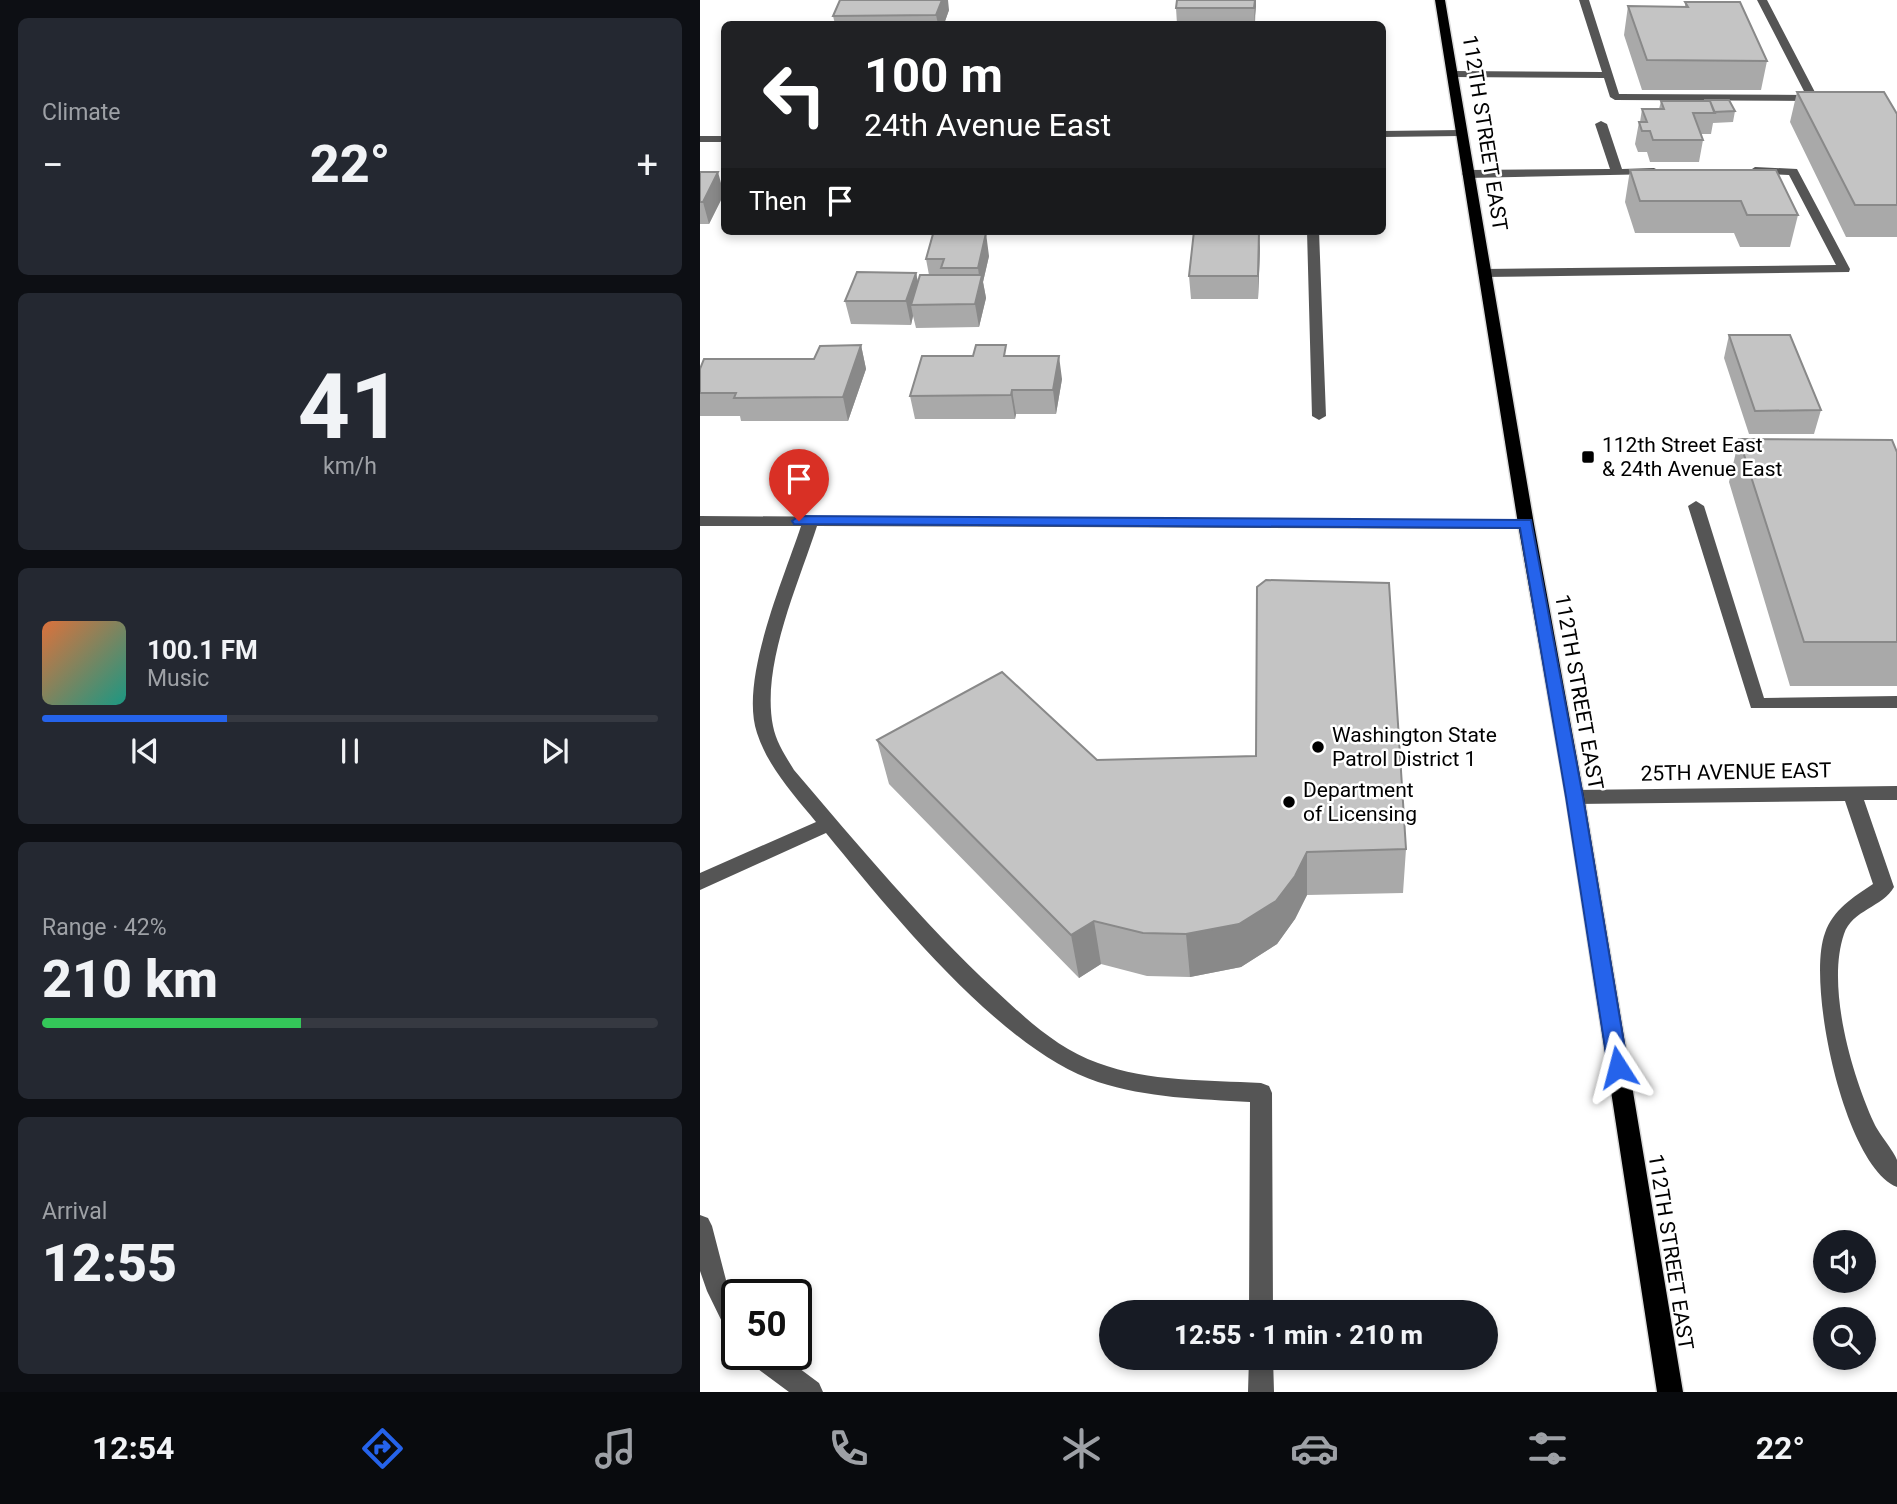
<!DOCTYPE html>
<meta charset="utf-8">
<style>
:root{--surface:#171b24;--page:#242831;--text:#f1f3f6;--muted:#9ea1a6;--line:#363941;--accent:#2563eb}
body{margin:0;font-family:Roboto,sans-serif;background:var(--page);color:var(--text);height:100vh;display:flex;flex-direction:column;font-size:26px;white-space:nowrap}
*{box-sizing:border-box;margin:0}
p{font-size:23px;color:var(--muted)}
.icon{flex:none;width:38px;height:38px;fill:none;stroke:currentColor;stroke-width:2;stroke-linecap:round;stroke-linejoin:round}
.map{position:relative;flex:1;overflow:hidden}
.details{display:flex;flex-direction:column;gap:18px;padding:18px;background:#0d0f14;width:700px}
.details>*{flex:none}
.top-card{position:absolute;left:21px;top:21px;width:665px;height:214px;border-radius:10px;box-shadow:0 4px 10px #0003;background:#202124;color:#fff;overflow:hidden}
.fabs{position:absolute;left:1113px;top:1230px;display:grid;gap:14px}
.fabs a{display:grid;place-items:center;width:63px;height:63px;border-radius:50%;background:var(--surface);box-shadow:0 4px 10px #0003;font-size:35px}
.speed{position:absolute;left:21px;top:1279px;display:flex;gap:14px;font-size:35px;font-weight:700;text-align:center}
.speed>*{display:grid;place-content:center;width:91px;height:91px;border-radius:50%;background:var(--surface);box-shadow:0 4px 10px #0003;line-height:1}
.speed .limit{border:4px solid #111;border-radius:10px;background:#fff;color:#111}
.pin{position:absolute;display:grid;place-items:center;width:60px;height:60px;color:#fff;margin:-72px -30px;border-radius:50% 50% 50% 0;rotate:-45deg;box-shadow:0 0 7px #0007}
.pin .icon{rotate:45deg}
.me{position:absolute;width:77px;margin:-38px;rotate:351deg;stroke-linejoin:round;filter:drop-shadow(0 0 5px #0008)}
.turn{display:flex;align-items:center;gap:24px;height:147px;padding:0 28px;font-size:32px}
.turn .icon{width:91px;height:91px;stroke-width:2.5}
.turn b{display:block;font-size:49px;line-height:60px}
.then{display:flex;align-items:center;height:66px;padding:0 28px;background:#0003;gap:14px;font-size:26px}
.big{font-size:52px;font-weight:800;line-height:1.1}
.details .card{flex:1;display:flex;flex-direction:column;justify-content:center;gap:10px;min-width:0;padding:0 24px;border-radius:10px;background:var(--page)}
.details .dial{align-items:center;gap:0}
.dial b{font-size:91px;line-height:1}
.song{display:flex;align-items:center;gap:21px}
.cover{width:84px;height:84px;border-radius:10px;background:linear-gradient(135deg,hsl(20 70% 55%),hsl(170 70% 35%))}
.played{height:7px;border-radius:4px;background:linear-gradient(90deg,var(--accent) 30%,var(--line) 30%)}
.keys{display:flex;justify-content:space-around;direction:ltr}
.heat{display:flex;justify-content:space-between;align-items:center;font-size:38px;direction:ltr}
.charge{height:10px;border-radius:5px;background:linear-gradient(90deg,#34c759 42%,var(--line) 0)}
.trip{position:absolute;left:399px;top:1300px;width:399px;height:70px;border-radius:35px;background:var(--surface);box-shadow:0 4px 10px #0003;font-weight:800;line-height:70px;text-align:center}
.tabs{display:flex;height:112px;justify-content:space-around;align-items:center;background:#090b0e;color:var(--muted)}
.tabs .icon{width:49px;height:49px}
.tabs .on{color:var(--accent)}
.tabs b{font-size:32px;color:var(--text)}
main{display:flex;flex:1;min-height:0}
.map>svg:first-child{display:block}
</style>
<main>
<section class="details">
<div class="card"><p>Climate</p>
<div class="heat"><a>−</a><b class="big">22°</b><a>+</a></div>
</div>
<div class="card dial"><b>41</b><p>km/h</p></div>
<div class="card">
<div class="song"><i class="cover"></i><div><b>100.1 FM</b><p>Music</p></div></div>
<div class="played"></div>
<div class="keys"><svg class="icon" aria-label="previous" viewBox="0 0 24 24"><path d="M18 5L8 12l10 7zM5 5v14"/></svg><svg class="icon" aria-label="pause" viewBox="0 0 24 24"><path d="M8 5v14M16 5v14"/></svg><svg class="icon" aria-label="next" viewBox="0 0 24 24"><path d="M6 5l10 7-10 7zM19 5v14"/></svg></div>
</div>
<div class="card"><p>Range · 42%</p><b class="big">210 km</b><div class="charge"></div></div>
<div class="card"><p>Arrival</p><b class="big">12:55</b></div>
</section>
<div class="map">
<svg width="1197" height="1392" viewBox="0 0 1197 1392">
<rect width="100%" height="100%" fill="#fff"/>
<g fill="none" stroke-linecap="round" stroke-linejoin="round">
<!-- major casing -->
<g stroke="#dbdbdb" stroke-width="3">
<path id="major" d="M 735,0 L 745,0 L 834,524 L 884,797 L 983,1392 L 957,1392 L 866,797 L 818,524 Z"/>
</g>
<!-- minor -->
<path fill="#555" fill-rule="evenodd" d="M 879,0 L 889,0 L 919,94 L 1106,95 L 1057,0 L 1067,0 L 1118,98 L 1113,101 L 915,100 L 910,97 L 904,78 L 752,77 L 747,74 L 752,71 L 902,72 Z
M 901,121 L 907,124 L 922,169 L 954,168 L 958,170 L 958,174 L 768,178 L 762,174 L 768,170 L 910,169 L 895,124 Z
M 682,131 L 761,130 L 767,133 L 761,136 L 682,137 Z
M 0,136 L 24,136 L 24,142 L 0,142 Z
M 1055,167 L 1097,169 L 1150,269 L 1149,272 L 784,277 L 778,273 L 784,269 L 1136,265 L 1089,175 L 1051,173 L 1049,171 Z
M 607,231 L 619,231 L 626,416 L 619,420 L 612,416 Z
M 996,501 L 1004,506 L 1064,698 L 1197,696 L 1197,708 L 1051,708 L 988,506 Z
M 0,516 L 832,521 L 834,524 L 832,527 L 826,529 L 117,526 C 98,585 61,665 73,726 C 76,742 86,757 94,770 C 159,846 222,922 295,990 C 325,1018 358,1049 398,1063 C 449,1082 507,1080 561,1083 L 569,1086 L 572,1093 L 573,1312 L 549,1312 L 550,1102 C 499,1099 447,1098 398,1082 C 302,1051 190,911 126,833 L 0,890 L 0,873 L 116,822 C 94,795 68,767 57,733 C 39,680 84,578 101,526 L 0,526 Z
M 1197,786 L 1197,800 L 1164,800 L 1194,887 C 1183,907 1152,910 1144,934 C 1126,987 1152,1075 1174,1123 C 1179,1134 1194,1151 1197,1160 C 1197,1167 1197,1179 1197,1187 C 1144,1166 1106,983 1125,933 C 1133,910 1153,897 1173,884 L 1145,801 L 875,804 L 868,802 L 866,797 L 868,792 L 875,790 Z
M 0,1215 L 8,1218 L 12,1226 L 26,1280 L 37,1300 L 37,1337 L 28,1334 L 7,1291 L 0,1271 Z
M 47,1354 L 80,1354 L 119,1383 L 123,1392 L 89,1392 L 50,1363 Z
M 549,1358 L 573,1358 L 574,1392 L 548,1392 Z"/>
<!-- major -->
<use href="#major" fill="#000" fill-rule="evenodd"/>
</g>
<!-- wall -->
<path fill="#a9a9a9" d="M 477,0 L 556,0 L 555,24 L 477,24 L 476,8 Z
M 985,2 L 1067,61 L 1061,90 L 942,90 L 924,35 L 928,6 L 985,7 Z
M 249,10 L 244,24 L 135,24 L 133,16 Z
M 1097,92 L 1197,114 L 1197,237 L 1146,237 L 1090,122 Z
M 961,101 L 1035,111 L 1033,122 L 1013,123 L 1011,134 L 1001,134 L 1003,140 L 999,162 L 950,162 L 947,152 L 938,152 L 935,144 L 939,122 L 940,122 L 942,109 L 959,109 Z
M 930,170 L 1098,215 L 1090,247 L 1040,247 L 1034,233 L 935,233 L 925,202 Z
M 0,172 L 24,194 L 9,224 L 0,224 Z
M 560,248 L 558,299 L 491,299 L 489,276 Z
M 289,256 L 283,282 L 286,298 L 279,327 L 216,328 L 213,316 L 211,325 L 151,324 L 145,301 L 216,273 L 218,282 L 229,275 L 226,259 Z
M 1029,335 L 1121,410 L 1114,434 L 1049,434 L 1024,358 Z
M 161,345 L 166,369 L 148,421 L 41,421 L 40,416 L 0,416 L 0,369 L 114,359 Z
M 308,356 L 362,379 L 356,414 L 316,414 L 315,419 L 215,419 L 210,396 Z
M 1039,439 L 1197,452 L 1197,686 L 1090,686 L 1029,482 Z
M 177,740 L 397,760 L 706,849 L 703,893 L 607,895 L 595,919 L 577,944 L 541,967 L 490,977 L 447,976 L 401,964 L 379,978 L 189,784 Z"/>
<!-- shaded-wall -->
<path fill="#898989" d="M 242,0 L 248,0 L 249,10 L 244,24 L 238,24 L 236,15 Z
M 555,0 L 556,0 L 556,7 L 554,24 Z
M 18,172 L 24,194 L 9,224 L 3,202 Z
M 559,231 L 560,248 L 558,299 L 558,276 Z
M 286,233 L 289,256 L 283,282 L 286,298 L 279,327 L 275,304 L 280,283 L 278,268 Z
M 216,273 L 221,296 L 211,305 L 213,316 L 211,325 L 206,301 Z
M 161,345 L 166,369 L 148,421 L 143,397 Z
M 359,356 L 362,379 L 356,414 L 353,390 Z
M 312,390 L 316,414 L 315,419 L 311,395 Z
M 607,852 L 607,895 L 595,919 L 577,944 L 541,967 L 490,977 L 486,934 Z
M 394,921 L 401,964 L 379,978 L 371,935 Z"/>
<!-- building -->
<path fill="#c4c4c4" stroke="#898989" stroke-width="2" d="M 140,0 L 242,0 L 236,15 L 133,16 Z
M 477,0 L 555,0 L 554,8 L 476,8 Z
M 985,2 L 1040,2 L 1067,61 L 947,60 L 928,6 L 988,7 Z
M 1097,92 L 1184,92 L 1197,114 L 1197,205 L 1155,205 Z
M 1004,100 L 1029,100 L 1035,111 L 1014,112 L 1010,101 Z
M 961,101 L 1010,101 L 1015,113 L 993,113 L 1003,140 L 953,140 L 950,131 L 942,131 L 939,122 L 947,122 L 942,109 L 964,109 Z
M 930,170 L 1076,170 L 1098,215 L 1047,215 L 1041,201 L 940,201 Z
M 0,172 L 18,172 L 3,202 L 0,202 Z
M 494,231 L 559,231 L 558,276 L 489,276 Z
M 286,233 L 278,268 L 241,268 L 244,259 L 226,259 L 233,234 Z
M 157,272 L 216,273 L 206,301 L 145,301 Z
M 220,275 L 282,275 L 275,304 L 211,305 Z
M 1029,335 L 1090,335 L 1121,410 L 1055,411 Z
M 161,345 L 143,397 L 34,398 L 36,393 L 0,393 L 0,369 L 4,359 L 114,359 L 120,346 Z
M 276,345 L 306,345 L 304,356 L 359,356 L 353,390 L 312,390 L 311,395 L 210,396 L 222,356 L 273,356 Z
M 1039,439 L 1192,440 L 1197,452 L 1197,642 L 1104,642 Z
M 566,580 L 689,583 L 706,849 L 607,852 L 595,876 L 576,901 L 539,924 L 486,934 L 443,933 L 394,921 L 371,935 L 177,740 L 302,672 L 397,760 L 556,756 L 557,587 Z"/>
<!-- route -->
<path fill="#2563eb" stroke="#184099" stroke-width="2" d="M 99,516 L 831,520 L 883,797 L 928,1067 L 925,1073 L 918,1076 L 911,1073 L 908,1067 L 866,797 L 820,528 L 94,524 L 92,521 Z"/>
<!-- markers -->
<g fill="#000" stroke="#fff" stroke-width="2.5">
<rect x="881" y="450" width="14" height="14" rx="3.5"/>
<circle cx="618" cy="747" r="7"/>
<circle cx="589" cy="802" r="7"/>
</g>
<g text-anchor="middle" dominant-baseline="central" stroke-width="5" stroke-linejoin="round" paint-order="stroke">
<!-- street labels -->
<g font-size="21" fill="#000" stroke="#fff">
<text transform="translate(785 133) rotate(81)">112TH STREET EAST</text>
<text transform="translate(879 692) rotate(80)">112TH STREET EAST</text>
<text transform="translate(1036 772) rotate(-1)">25TH AVENUE EAST</text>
<text transform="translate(971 1252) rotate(81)">112TH STREET EAST</text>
</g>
<!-- poi labels -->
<g font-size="21" fill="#000" stroke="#fff" text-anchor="start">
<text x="902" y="445">112th Street East<tspan x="902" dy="24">&amp; 24th Avenue East</tspan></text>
<text x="632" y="735">Washington State<tspan x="632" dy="24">Patrol District 1</tspan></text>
<text x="603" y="790">Department<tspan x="603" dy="24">of Licensing</tspan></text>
</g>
</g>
</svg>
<div class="fabs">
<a><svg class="icon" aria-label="sound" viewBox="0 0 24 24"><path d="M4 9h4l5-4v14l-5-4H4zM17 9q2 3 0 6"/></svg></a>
<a><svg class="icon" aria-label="search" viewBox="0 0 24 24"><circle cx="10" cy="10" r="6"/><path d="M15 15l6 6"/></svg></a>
</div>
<div class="speed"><div class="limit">50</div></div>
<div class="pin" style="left:99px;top:521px;background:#d93025"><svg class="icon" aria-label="arrive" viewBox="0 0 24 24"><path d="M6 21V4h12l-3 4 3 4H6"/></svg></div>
<svg class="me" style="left:918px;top:1067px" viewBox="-20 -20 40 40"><path d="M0-17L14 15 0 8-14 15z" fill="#2563eb" stroke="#fff" stroke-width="4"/></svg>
<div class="trip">12:55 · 1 min · 210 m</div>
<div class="top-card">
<div class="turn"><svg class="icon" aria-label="left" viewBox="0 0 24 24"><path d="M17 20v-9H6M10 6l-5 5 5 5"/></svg><div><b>100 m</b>24th Avenue East</div></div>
<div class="then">Then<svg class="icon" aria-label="arrive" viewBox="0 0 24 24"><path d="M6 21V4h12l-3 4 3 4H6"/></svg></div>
</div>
</div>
</main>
<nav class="tabs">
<b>12:54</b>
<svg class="icon on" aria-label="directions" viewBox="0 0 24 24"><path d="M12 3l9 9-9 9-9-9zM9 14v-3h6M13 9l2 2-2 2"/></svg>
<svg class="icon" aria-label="music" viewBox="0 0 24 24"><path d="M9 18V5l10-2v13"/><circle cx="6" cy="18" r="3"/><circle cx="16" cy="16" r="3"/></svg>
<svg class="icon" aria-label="phone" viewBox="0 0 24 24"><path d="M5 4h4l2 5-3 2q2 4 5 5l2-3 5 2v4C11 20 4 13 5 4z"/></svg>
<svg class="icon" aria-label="climate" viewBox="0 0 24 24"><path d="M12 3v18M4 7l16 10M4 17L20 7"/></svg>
<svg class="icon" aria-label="car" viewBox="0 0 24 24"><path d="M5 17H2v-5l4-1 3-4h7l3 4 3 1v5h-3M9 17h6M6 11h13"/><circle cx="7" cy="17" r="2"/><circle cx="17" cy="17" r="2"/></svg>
<svg class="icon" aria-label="filters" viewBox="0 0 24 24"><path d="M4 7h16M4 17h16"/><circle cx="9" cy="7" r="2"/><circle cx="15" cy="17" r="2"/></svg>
<b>22°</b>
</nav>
